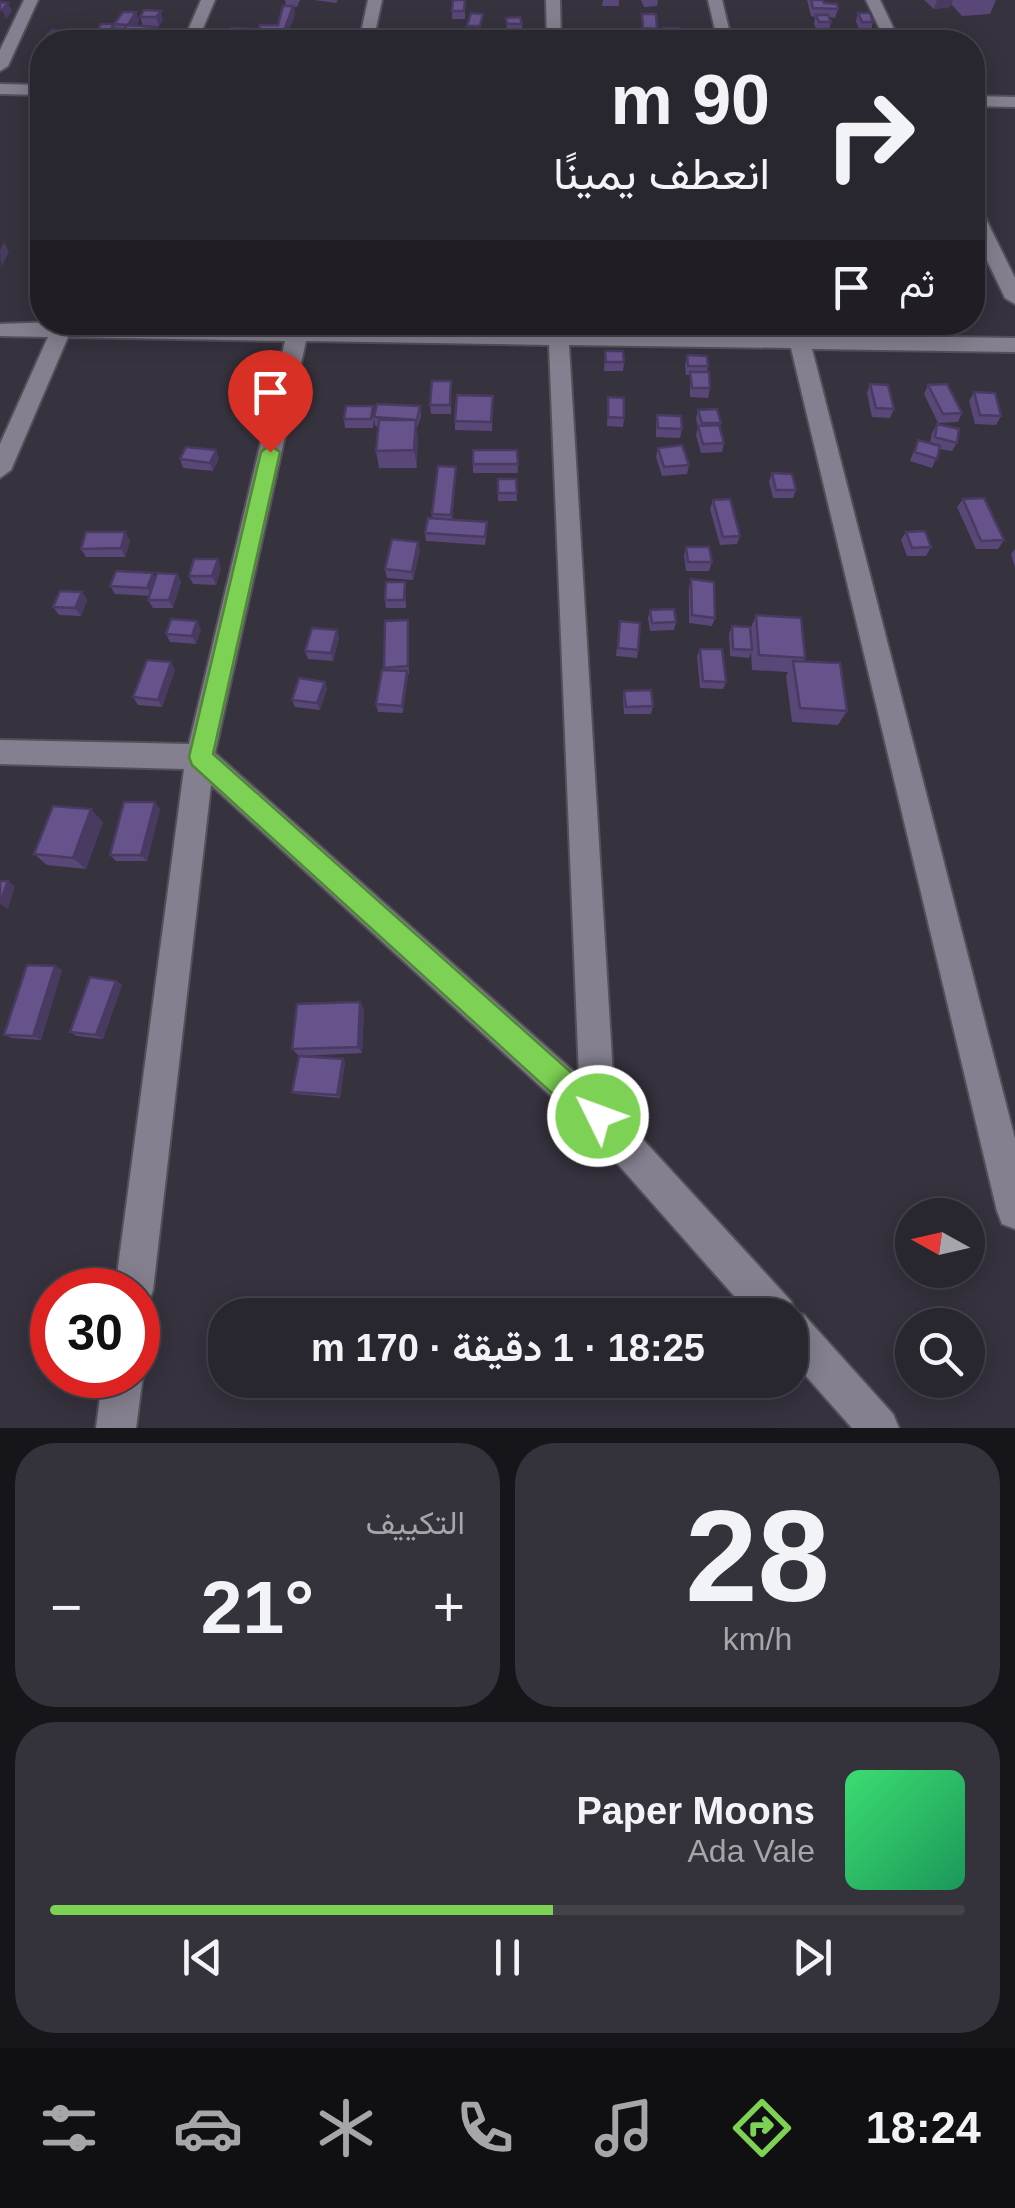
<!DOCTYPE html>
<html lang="ar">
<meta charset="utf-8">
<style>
:root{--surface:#28262e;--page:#34323a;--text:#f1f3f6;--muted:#a5a5aa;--line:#44434a;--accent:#7dd154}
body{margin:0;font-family:Helvetica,Vazirmatn,sans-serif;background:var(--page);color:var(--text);direction:rtl;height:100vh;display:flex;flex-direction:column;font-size:38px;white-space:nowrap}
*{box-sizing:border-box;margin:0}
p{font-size:32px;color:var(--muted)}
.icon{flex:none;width:55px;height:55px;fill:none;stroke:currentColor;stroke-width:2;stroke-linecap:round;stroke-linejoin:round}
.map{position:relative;height:1428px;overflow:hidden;direction:ltr}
.side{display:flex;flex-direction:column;gap:15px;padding:15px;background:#161519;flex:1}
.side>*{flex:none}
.top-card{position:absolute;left:30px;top:30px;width:955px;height:305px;border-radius:40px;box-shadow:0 5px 25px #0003,0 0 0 2px var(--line);direction:rtl;background:#28262e;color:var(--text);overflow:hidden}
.needle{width:65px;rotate:278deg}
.controls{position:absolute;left:895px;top:1198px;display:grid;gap:20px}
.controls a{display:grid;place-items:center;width:90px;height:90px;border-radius:50%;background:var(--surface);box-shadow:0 5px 25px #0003,0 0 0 2px var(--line);font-size:50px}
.speed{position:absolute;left:30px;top:1268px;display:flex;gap:20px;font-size:50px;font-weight:700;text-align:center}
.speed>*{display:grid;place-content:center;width:130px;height:130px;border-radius:50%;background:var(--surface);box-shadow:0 5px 25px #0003,0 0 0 2px var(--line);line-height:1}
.speed .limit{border:15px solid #d22;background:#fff;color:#111}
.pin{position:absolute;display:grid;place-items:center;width:85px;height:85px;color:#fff;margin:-102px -42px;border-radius:50% 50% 50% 0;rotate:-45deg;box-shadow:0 0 10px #0007}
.pin .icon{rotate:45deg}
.me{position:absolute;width:110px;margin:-55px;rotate:312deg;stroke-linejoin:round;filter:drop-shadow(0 0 8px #0008)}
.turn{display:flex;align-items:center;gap:35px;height:210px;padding:0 50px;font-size:45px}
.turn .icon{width:130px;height:130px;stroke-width:2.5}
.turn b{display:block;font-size:70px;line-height:85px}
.then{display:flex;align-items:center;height:95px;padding:0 50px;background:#0003;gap:20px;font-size:38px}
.big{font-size:75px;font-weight:700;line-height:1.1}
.side .widget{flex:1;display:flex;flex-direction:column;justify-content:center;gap:15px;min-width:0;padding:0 35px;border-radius:40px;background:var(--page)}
.side .dial{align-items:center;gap:0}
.dial b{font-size:130px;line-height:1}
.song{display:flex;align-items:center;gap:30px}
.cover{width:120px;height:120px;border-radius:15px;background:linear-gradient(135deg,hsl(140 70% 55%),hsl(150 70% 35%))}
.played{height:10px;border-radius:5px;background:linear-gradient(90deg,var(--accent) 55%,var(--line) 55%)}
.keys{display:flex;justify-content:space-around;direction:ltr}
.heat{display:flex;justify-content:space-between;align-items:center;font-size:55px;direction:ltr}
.side .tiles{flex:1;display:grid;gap:15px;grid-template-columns:1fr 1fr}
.widget:last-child{grid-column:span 2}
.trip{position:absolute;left:208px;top:1298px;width:600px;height:100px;border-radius:40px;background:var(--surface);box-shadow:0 5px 25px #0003,0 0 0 2px var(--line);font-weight:700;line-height:100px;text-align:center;direction:rtl}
.tab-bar{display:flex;height:160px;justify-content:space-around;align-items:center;background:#100f12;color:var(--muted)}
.tab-bar .icon{width:70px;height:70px}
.tab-bar .on{color:var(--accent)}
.tab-bar b{font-size:45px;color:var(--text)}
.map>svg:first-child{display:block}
</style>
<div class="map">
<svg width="1015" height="1428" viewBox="0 0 1015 1428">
<rect width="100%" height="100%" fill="#36323e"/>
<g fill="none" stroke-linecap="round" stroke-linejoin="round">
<!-- minor casing -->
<g stroke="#54505b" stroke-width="4">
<path id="minor" d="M 24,0 L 38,0 L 8,66 L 0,71 L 0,50 Z
M 201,0 L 215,0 L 197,42 L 183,42 Z
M 368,0 L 382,0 L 373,42 L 359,42 Z
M 546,0 L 560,0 L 561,42 L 547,42 Z
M 708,0 L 722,0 L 732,42 L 718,42 Z
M 866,0 L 880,0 L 900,42 L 886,42 Z
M 0,84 L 42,85 L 42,95 L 0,94 Z
M 972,96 L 1015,97 L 1015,107 L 972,106 Z
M 972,204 L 981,209 L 1015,278 L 1015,304 L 1005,298 L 972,229 Z
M 55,322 L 289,328 L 290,322 L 310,322 L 309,328 L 548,332 L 548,322 L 568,322 L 569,332 L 788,335 L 785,322 L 805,322 L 808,335 L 1015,338 L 1015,352 L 812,349 L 1015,1139 L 1015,1229 L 1002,1224 L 997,1211 L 791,348 L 569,345 L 615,1109 L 791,1301 L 795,1312 L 804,1315 L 893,1414 L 899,1428 L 852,1428 L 790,1358 L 790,1315 L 751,1315 L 586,1128 L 211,785 L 153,1290 L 148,1304 L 138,1308 L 138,1290 L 115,1290 L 184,769 L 0,764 L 0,740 L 189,744 L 285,341 L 68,337 L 11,470 L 0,478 L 0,444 L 48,337 L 0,336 L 0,324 ZM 306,341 L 549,345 L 579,1076 L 215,753 Z
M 138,1362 L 143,1375 L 136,1428 L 96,1428 L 103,1375 L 138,1375 Z"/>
</g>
<!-- minor -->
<use href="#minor" fill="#85808f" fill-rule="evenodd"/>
</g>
<!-- wall -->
<path fill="#594778" d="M 285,0 L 300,0 L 297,7 L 294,7 L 295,15 L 284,42 L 228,42 L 227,35 L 257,37 L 278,25 L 286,6 Z
M 314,0 L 338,0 L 336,3 Z
M 465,0 L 465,19 L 452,19 L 452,11 Z
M 603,0 L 619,0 L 619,6 L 602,6 Z
M 641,0 L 658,0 L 657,6 L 644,7 Z
M 807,0 L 823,0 L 824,3 L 838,9 L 835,18 L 829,17 L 831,22 L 829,30 L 817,31 L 814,24 L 815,17 L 811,16 Z
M 924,0 L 996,0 L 990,14 L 962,16 L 951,4 L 950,7 L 934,9 Z
M 144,10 L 163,20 L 159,26 L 143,26 L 140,17 Z
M 136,12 L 139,21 L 136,26 L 160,36 L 155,42 L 122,42 L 119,36 L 121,33 L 117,33 L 114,24 Z
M 858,13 L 873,22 L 871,31 L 859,30 L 856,21 Z
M 642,14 L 657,29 L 656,37 L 642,37 Z
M 506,18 L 522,24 L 522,33 L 507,33 Z
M 663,28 L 679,34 L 678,42 L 646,42 L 662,42 Z
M 117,32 L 112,42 L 96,42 L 94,36 Z
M 84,33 L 86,42 L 50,42 L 47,35 Z
M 777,33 L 801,39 L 800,42 L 776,42 Z
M 605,351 L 624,362 L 623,371 L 604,371 Z
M 687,355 L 708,366 L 707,372 L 710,388 L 708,398 L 690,397 L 690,375 L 686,375 L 685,365 Z
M 870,384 L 894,409 L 890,418 L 872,417 L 867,393 Z
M 928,385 L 962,413 L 958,422 L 938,423 L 924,394 Z
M 451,390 L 451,414 L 431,414 L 430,405 Z
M 974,392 L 1001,416 L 996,425 L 975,424 L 969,401 Z
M 493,396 L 492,431 L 455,430 L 455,421 Z
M 608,397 L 624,418 L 623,427 L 607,426 Z
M 420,406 L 421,416 L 417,428 L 417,468 L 379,468 L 376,451 L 378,427 L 375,426 L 374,418 L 373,428 L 345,428 L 344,419 L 374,417 Z
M 698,410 L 721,423 L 720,427 L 724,443 L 722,452 L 701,453 L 696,435 L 698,427 L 696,419 Z
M 657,415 L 682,429 L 680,438 L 656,437 L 656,424 Z
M 937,424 L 957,443 L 952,451 L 940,449 L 932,468 L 910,461 L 918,440 L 930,444 L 932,433 Z
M 658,448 L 689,465 L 687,474 L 662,476 L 656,457 Z
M 473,450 L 517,450 L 518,473 L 473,473 Z
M 219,458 L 213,471 L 183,468 L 180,459 Z
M 772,473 L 796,490 L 793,498 L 773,498 L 769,482 Z
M 456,476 L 452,520 L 487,530 L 485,545 L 426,541 L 425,533 L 433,518 L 432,514 Z
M 498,479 L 516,479 L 517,501 L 498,501 Z
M 963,499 L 1004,540 L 998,549 L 976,549 L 957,507 Z
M 713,500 L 740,536 L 737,544 L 720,545 L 710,509 Z
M 125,532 L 130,541 L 125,557 L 86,557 L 81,549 Z
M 906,532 L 931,547 L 926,556 L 907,556 L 901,540 Z
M 686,547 L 712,562 L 709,571 L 686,571 L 684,555 Z
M 1015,549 L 1015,568 L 1011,554 Z
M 420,550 L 413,580 L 387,578 L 385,569 Z
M 221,568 L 216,585 L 193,584 L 189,576 Z
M 153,573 L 155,578 L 177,574 L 181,582 L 173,608 L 153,608 L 148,600 L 150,596 L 115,594 L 110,586 Z
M 691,579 L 715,618 L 712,626 L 689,623 L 689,588 Z
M 405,582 L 406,608 L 386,608 L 385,600 Z
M 82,592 L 87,600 L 81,616 L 59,615 L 53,607 Z
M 650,610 L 676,622 L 674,630 L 650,631 L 648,618 Z
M 756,615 L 805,658 L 803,662 L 847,711 L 838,725 L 792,722 L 786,676 L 788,672 L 752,670 L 751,652 L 749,658 L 730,656 L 729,634 L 732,626 L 750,630 Z
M 408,620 L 409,674 L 407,674 L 403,713 L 378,712 L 376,704 L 384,668 Z
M 201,629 L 196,644 L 170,642 L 166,634 Z
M 619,629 L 638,650 L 637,658 L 616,656 Z
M 337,630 L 339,638 L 333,661 L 308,659 L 305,651 Z
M 700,649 L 726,682 L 723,689 L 700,688 L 697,656 Z
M 175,670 L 162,707 L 138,705 L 133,697 Z
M 325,682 L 327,689 L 320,710 L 295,707 L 292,700 Z
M 624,691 L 653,706 L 651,714 L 624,714 L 623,698 Z
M 160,809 L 147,861 L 116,861 L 110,855 Z
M 103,822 L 86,869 L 47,865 L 34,854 Z
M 55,966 L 62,970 L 41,1040 L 12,1038 L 4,1035 Z
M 116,981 L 122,985 L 103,1039 L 77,1036 L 70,1032 Z
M 360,1002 L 364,1010 L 362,1053 L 301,1056 L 343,1059 L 345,1062 L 340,1098 L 296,1094 L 292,1092 L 299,1056 L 292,1049 Z"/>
<!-- shaded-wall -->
<path fill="#483a61" d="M 937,0 L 953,0 L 950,7 L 934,9 Z
M 8,3 L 12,11 L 6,19 L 2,10 Z
M 293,6 L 295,15 L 284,42 L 283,42 L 282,37 Z
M 161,11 L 163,20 L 159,26 L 156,17 Z
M 136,12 L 139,21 L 130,34 L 128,25 Z
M 114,24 L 117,32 L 112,42 L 109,42 L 107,36 Z
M 157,27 L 160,36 L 155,42 L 152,42 L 151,37 Z
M 255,29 L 257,38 L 255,42 L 253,42 L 251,36 Z
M 84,33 L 87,42 L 81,42 L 79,38 Z
M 4,242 L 9,252 L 1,267 L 0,250 Z
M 416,420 L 418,438 L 417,468 L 414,450 Z
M 216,450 L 219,458 L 213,471 L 210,463 Z
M 456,467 L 456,476 L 452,524 L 451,515 Z
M 125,532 L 130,541 L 125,557 L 121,548 Z
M 418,542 L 420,550 L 413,580 L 412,572 Z
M 218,559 L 221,568 L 216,585 L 212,576 Z
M 153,573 L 157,581 L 151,596 L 147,588 Z
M 177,574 L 181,582 L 173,608 L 169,600 Z
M 82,592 L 87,600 L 81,616 L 75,608 Z
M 197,621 L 201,629 L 196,644 L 192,636 Z
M 337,630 L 339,638 L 333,661 L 331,653 Z
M 171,662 L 175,670 L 162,707 L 158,700 Z
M 407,671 L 408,678 L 403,713 L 402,706 Z
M 325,682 L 327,689 L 320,710 L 317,703 Z
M 155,802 L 160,809 L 147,861 L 141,855 Z
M 91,809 L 103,822 L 86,869 L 73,858 Z
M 8,881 L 15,886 L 8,909 L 0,904 Z
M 55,966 L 62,970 L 41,1040 L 33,1036 Z
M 116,981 L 122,985 L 103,1039 L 96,1035 Z
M 360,1002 L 364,1010 L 362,1053 L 358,1047 Z
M 343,1059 L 345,1062 L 340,1098 L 337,1095 Z"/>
<!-- building -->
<path fill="#67538b" stroke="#483a61" stroke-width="2.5" d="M 453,0 L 465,0 L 464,11 L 452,11 Z
M 811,0 L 823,0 L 824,3 L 837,4 L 838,9 L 813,8 Z
M 0,2 L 8,3 L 2,10 L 0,10 Z
M 283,6 L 293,6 L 282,37 L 257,37 L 260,25 L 278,25 Z
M 144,10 L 161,11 L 156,17 L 140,17 Z
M 123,12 L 136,12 L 128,25 L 114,24 Z
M 471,13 L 483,14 L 480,26 L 467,26 Z
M 858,13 L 870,13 L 873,22 L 862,22 Z
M 642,14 L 656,14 L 657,29 L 643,28 Z
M 816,15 L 828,15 L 831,22 L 819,22 Z
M 520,17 L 522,24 L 507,24 L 506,18 Z
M 101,24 L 114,24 L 107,36 L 94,36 Z
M 127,25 L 157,27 L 151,37 L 119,36 Z
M 231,28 L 255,29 L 251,36 L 227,35 Z
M 663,28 L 678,28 L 679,34 L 663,34 Z
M 468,29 L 479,29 L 476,42 L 464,42 Z
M 52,30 L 84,33 L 79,38 L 47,35 Z
M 482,33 L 504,34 L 503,40 L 480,42 Z
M 777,33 L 798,33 L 801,39 L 780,40 Z
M 829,34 L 852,35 L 859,42 L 843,42 L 845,40 L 831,39 Z
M 256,39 L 281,40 L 280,42 L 254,42 Z
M 605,351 L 623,351 L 624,362 L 606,362 Z
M 687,355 L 707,356 L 708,366 L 688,366 Z
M 690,372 L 709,372 L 710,388 L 692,388 Z
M 432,381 L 451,381 L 450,405 L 430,405 Z
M 870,384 L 888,385 L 894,409 L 876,408 Z
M 947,384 L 962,413 L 943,414 L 928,385 Z
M 974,392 L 995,393 L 1001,416 L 980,415 Z
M 457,395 L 493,396 L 491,422 L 455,421 Z
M 608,397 L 624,398 L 624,418 L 608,417 Z
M 377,404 L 420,406 L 417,420 L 374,417 Z
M 346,406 L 373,406 L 371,419 L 344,419 Z
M 717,409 L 721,423 L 702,423 L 698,410 Z
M 657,415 L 681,416 L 682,429 L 658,428 Z
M 379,420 L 416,420 L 414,450 L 376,451 Z
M 937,424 L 959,429 L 957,443 L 935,437 Z
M 719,425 L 724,443 L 703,444 L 698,426 Z
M 918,440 L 940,446 L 937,459 L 915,452 Z
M 682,445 L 689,465 L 664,467 L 658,448 Z
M 186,447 L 216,450 L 210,463 L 180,459 Z
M 473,450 L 517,450 L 518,464 L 473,464 Z
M 438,466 L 456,467 L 451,515 L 432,514 Z
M 772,473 L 792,474 L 796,490 L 776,490 Z
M 498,479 L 516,479 L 517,493 L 498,493 Z
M 984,498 L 1004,540 L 981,541 L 963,499 Z
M 730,499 L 740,536 L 723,537 L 713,500 Z
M 428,518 L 487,522 L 485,537 L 425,533 Z
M 925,531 L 931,547 L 912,548 L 906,532 Z
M 86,532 L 125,532 L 121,548 L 81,549 Z
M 392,539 L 418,542 L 412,572 L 385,569 Z
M 686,547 L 709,547 L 712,562 L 688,562 Z
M 194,559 L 218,559 L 212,576 L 189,576 Z
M 116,571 L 153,573 L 147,588 L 110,586 Z
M 157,573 L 177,574 L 169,600 L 148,600 Z
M 691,579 L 714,582 L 715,618 L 692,615 Z
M 386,582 L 405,582 L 404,600 L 385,600 Z
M 60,591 L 82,592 L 75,608 L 53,607 Z
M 674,609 L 676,622 L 652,623 L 650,610 Z
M 756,615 L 801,618 L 805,658 L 759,655 Z
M 171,619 L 197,621 L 192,636 L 166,634 Z
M 408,620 L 408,666 L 384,668 L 385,621 Z
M 620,621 L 640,623 L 638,650 L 618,648 Z
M 732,626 L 750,627 L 752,650 L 733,649 Z
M 312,628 L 337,630 L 331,653 L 305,651 Z
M 700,649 L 722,649 L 726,682 L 703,681 Z
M 147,660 L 171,662 L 158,700 L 133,697 Z
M 793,661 L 840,663 L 847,711 L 800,708 Z
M 382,670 L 407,671 L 402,706 L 376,704 Z
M 299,678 L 325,682 L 317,703 L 292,700 Z
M 651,690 L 653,706 L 626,707 L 624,691 Z
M 124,802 L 155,802 L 141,855 L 110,855 Z
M 53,806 L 91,809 L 73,858 L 34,854 Z
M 0,881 L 8,881 L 0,903 Z
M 27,965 L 55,966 L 33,1036 L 4,1035 Z
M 90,977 L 116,981 L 96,1035 L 70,1032 Z
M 360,1002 L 358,1047 L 292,1049 L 297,1004 Z
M 299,1056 L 343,1059 L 337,1095 L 292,1092 Z"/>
<!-- route -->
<path fill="#7dd154" stroke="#518837" stroke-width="2.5" d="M 270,445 L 280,452 L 213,754 L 609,1106 L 613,1116 L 609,1126 L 598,1131 L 588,1126 L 192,765 L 189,757 L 261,452 Z"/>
</svg>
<div class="controls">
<a><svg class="needle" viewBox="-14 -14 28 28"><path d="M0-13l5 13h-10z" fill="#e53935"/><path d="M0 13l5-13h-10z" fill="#a5a5aa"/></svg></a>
<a><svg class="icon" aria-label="search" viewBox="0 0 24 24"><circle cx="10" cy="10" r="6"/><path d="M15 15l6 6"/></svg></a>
</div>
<div class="speed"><div class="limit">30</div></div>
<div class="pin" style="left:270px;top:452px;background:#d93025"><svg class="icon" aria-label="arrive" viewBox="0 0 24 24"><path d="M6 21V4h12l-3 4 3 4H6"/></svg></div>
<svg class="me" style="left:598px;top:1116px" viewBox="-20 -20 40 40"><circle r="17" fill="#7dd154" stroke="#fff" stroke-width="3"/><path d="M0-11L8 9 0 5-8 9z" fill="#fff"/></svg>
<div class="trip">18:25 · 1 دقيقة · 170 m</div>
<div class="top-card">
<div class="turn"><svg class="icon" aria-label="right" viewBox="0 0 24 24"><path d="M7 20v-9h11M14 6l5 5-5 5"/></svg><div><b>90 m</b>انعطف يمينًا</div></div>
<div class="then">ثم<svg class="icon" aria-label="arrive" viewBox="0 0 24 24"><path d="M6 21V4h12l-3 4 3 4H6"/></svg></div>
</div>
</div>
<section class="side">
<div class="tiles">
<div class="widget dial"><b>28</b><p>km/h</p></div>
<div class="widget"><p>التكييف</p>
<div class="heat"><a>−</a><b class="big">21°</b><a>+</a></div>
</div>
<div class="widget">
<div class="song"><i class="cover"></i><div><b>Paper Moons</b><p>Ada Vale</p></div></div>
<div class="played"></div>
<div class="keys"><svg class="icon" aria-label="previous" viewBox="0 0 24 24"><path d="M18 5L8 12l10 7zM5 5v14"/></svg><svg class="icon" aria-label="pause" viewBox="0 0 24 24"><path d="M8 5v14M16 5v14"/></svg><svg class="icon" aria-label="next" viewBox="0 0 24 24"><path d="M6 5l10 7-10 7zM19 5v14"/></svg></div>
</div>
</div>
</section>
<nav class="tab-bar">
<b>18:24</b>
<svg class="icon on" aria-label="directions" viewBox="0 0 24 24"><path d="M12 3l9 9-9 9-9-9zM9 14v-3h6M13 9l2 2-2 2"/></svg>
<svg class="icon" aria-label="music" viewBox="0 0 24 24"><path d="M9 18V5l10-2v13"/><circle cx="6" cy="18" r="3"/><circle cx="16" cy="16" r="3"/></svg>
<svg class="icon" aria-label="phone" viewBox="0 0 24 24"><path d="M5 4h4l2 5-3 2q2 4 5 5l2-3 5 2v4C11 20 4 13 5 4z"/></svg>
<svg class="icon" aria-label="climate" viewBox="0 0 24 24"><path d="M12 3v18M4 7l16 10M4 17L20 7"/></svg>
<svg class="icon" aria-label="car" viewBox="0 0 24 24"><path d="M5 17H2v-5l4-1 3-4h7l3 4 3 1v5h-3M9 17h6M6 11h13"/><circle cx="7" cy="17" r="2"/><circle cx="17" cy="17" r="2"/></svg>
<svg class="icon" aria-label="filters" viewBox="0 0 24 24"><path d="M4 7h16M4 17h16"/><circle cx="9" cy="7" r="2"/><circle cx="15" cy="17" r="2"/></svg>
</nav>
